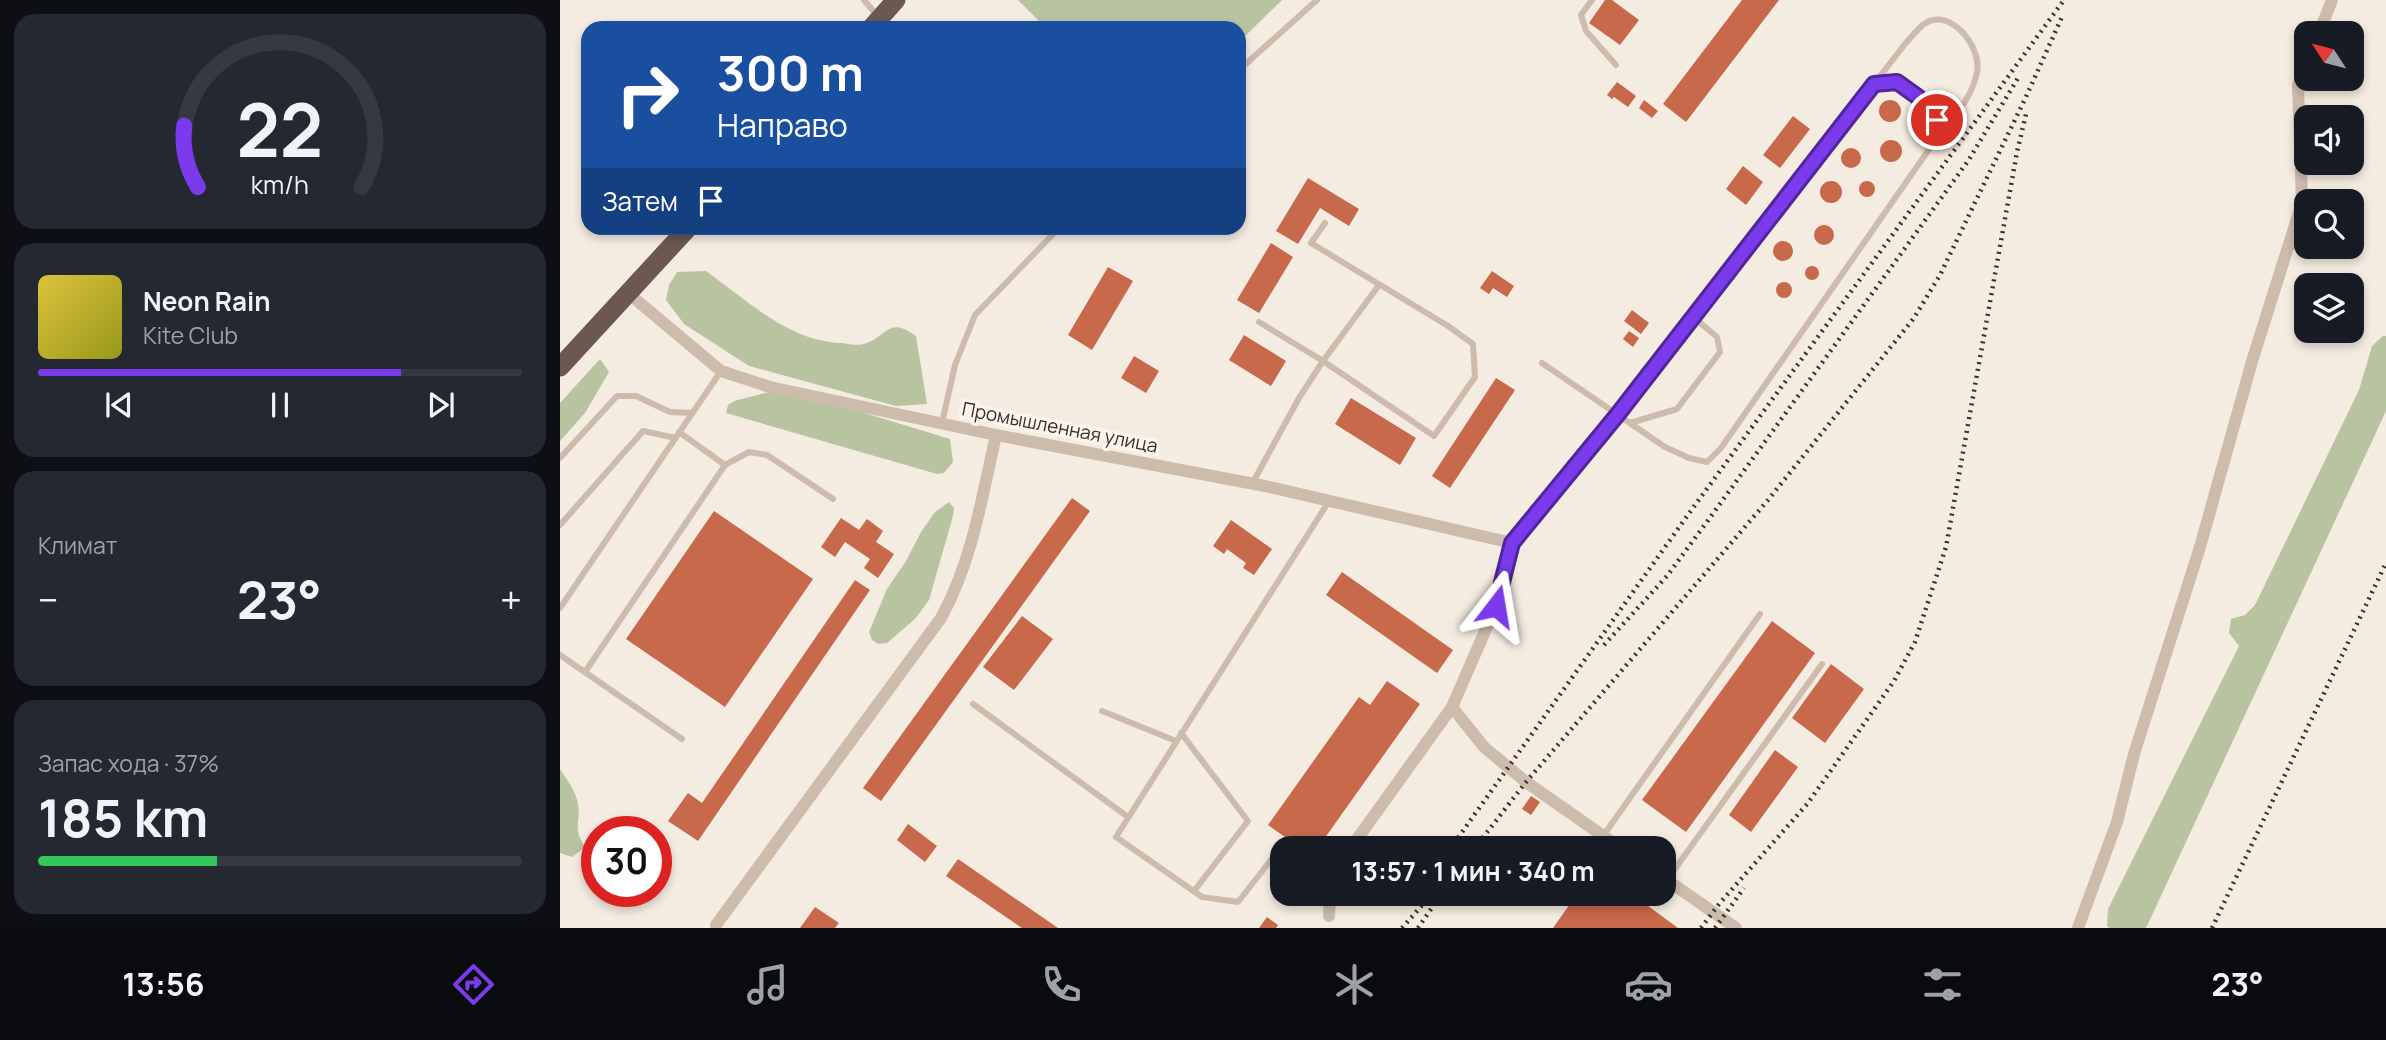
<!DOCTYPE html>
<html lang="ru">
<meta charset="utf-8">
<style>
:root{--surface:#171b24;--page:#242831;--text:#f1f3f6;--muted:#9ea1a6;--line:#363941;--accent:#7c3aed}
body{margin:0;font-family:Manrope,sans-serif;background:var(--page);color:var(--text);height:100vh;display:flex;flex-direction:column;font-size:26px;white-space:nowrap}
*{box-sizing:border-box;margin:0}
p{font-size:23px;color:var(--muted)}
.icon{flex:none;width:38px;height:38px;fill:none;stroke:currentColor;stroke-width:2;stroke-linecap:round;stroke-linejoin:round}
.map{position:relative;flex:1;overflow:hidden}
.panel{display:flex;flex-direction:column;gap:14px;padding:14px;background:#0d0f14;width:560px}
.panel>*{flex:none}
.top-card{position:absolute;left:21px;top:21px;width:665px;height:214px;border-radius:21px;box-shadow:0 4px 10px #0003;background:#1a4fa0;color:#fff;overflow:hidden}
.needle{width:46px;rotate:306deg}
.fabs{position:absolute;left:1734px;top:21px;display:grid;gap:14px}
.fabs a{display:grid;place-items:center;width:70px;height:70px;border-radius:14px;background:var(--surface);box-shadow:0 4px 10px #0003;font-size:35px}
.speed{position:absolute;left:21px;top:816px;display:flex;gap:14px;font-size:35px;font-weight:700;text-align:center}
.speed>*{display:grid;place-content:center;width:91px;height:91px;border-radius:50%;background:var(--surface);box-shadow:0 4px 10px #0003;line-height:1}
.speed .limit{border:10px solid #d22;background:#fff;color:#111}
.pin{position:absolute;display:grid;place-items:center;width:60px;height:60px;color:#fff;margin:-30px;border:4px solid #fff;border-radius:50%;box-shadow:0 2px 7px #0007}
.me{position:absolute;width:77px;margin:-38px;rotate:14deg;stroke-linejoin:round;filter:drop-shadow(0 0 5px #0008)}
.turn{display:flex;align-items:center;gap:24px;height:147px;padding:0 21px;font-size:32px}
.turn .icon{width:91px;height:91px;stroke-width:2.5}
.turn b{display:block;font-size:49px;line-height:60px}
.then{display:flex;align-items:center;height:66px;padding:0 21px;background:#0003;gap:14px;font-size:26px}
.big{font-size:52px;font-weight:700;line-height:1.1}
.panel .widget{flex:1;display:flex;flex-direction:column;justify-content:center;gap:10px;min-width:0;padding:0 24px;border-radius:21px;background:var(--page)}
.panel .dial{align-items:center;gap:0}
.dial svg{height:182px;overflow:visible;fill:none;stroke:var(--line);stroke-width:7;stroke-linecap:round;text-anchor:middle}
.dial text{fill:var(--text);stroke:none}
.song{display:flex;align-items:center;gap:21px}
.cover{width:84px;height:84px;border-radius:10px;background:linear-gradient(135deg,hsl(50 70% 55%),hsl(60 70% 35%))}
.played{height:7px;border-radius:4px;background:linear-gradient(90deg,var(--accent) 75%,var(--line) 75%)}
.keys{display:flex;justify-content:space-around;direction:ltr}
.heat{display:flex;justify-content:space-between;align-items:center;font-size:38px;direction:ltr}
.charge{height:10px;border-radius:5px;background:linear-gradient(90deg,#34c759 37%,var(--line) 0)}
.trip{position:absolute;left:710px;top:836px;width:406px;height:70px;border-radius:21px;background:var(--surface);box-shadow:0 4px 10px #0003;font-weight:700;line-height:70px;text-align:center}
.tabs{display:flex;height:112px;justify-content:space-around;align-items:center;background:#090b0e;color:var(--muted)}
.tabs .icon{width:49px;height:49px}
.tabs .active{color:var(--accent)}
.tabs b{font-size:32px;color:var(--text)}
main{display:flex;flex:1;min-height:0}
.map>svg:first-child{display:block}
</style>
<main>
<section class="panel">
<div class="widget dial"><svg viewBox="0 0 100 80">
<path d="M14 69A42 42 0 1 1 86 69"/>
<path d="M14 69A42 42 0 0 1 8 42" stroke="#7c3aed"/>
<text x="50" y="56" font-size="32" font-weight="700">22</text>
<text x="50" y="72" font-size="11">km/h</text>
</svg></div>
<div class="widget">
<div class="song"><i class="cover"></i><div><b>Neon Rain</b><p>Kite Club</p></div></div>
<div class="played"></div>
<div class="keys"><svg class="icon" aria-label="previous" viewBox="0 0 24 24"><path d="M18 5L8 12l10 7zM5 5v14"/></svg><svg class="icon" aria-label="pause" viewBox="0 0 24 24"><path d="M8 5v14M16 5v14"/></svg><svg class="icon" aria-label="next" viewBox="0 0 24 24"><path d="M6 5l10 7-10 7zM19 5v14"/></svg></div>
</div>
<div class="widget"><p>Климат</p>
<div class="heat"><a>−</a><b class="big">23°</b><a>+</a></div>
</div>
<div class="widget"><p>Запас хода · 37%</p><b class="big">185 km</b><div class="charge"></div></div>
</section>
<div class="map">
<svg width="1826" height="928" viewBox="0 0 1826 928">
<rect width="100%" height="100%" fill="#f4ebe1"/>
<!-- green -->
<path fill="#b8c4a0" d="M 458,0 L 722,0 L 679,42 L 679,28 L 486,28 Z
M 146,271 C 187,300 229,342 282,343 C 288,344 298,346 304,344 C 327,338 327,315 356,336 L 367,404 L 336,406 L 189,366 L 124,324 L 106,300 L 109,285 L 117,272 Z
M 1823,336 L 1826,336 L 1826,411 L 1587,926 L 1585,928 L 1550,928 L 1547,926 L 1548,909 L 1679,646 L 1669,633 L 1671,619 L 1685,615 L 1695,605 L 1799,390 L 1812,346 Z
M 40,359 L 49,372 L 25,413 L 0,441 L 0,403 Z
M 213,391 L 298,411 L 390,439 L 393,462 L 384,473 L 377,474 L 166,413 L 168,405 L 174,401 Z
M 389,502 L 394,508 L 393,516 L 369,600 L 355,619 L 327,643 L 318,644 L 312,640 L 309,632 L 327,589 L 346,561 L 361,532 L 375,512 Z
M 0,769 C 7,780 16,791 18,804 C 21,824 12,827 25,847 L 12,857 L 0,853 Z"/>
<!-- building -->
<path fill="#c8694b" d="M 1045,0 L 1052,0 L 1079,20 L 1060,45 L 1029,23 Z
M 1182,0 L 1219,0 L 1126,122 L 1103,104 Z
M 1057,82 L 1076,96 L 1068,107 L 1054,97 L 1052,99 L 1047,95 Z
M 1084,100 L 1098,111 L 1092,118 L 1079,108 Z
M1319 111a11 11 0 1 1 22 0a11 11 0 1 1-22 0Z
M 1233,116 L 1250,129 L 1220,168 L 1203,155 Z
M1320 151a11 11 0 1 1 22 0a11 11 0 1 1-22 0Z
M1281 158a10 10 0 1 1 20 0a10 10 0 1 1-20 0Z
M 1183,166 L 1203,182 L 1186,205 L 1166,189 Z
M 748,178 L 799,209 L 789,226 L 760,208 L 738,244 L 716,231 Z
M1260 192a11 11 0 1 1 22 0a11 11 0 1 1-22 0Z
M1299 189a8 8 0 1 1 16 0a8 8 0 1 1-16 0Z
M1254 235a10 10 0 1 1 20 0a10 10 0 1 1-20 0Z
M1213 251a10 10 0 1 1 20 0a10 10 0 1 1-20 0Z
M 711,243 L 733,257 L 699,313 L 677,300 Z
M1245 273a7 7 0 1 1 14 0a7 7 0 1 1-14 0Z
M 548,267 L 573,281 L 532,350 L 508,335 Z
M 932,271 L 954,286 L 947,297 L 933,288 L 929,294 L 920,288 Z
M1216 290a8 8 0 1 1 16 0a8 8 0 1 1-16 0Z
M 1072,310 L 1089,323 L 1081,334 L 1064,321 Z
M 1069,331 L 1079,338 L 1073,347 L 1063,339 Z
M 684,335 L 726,361 L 711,386 L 669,360 Z
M 574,356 L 599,371 L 586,393 L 561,378 Z
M 936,378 L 955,390 L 890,488 L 872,476 Z
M 791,398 L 856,438 L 840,465 L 775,424 Z
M 512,498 L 530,511 L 321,801 L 303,788 Z
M 154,511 L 253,579 L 165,707 L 66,639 Z
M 281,518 L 299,530 L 307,519 L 323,531 L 316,542 L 334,554 L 318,578 L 304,568 L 310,559 L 285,542 L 275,557 L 261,547 Z
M 671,520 L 712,549 L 694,575 L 683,568 L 686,563 L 667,549 L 664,554 L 653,546 Z
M 782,572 L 893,650 L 877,673 L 766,595 Z
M 295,580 L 310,590 L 138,841 L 108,821 L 128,793 L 142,803 Z
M 462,616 L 493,639 L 454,690 L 423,667 Z
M 1212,621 L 1255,653 L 1126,832 L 1082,800 Z
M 1271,664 L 1304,689 L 1265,743 L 1232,718 Z
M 827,681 L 860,704 L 757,849 L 742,849 L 708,825 L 799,697 L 810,705 Z
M 1215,750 L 1238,767 L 1191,832 L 1169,815 Z
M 971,796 L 980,802 L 971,815 L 962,809 Z
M 348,824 L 377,846 L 365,862 L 337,840 Z
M 398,859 L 498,928 L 462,928 L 386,876 Z
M 1017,894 L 1072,894 L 1118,928 L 993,928 Z
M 255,907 L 279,923 L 275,928 L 240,928 Z
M 707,917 L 718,925 L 716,928 L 699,928 Z"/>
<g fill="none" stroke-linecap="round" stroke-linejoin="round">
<!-- service -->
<path stroke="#cdbbac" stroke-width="6" d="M 304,0 L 320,19 L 336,28
M 1032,0 L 1021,15 L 1026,31 L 1056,65
M 679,70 L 757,0
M 765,223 L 751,243 L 888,326 L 913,344 L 915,377 L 874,436 L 763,361 L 819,285
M 982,363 L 1105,447 L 1129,458 L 1147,462 L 1161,448 L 1372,145 L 1377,120 L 1358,97 L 1337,82 L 1314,84
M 382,423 L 395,365 L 415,315 L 499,228
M 1070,423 L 1117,409 L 1160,352 L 1157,337 L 1132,316
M 0,458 L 57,396 L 76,396 L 110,412 L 132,413
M 165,465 L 189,452 L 207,455 L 273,499
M 692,484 L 739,398 L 763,361 L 699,322
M 0,525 L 83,431 L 116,438
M 952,543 L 1058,414 L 1345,44 C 1351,38 1357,29 1364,24 C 1390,6 1422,47 1417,72 C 1412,100 1389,123 1372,145
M 0,608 L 161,371
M 0,655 L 122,739
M 25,672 L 165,465 L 119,432
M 413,704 L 568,817
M 542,711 L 616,741
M 621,733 L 688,821 L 634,891
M 1043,836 L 1200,614
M 722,846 L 678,902 L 642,897 L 556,837 L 769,501
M 1107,880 L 1262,664"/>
<!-- minor -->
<path stroke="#cdbbac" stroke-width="12" d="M 1759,33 L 1772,0
M 68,293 L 161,371 L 210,387 L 436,435 L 705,486 L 952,543 L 936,606 L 892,707 L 924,747 L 966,782 L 1062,849
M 790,849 L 892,707
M 1104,878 L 1176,928
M 769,916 L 770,894
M 156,925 L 381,618 C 412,562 422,497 436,435
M 1518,928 L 1557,822 L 1574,754 L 1640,547 L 1693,358 L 1742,203 L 1738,85 L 1746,63"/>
<!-- trunk -->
<path stroke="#6c584f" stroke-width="19" d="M 311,28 L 336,0
M 0,367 L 128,228"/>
<!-- rail -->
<path stroke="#3b302b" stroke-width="4.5" stroke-dasharray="2 5" stroke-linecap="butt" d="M 1044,645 L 1107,576 L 1149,519 L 1408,161 L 1458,78
M 890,849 L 1130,512 L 1504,0
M 914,849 L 966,782 L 1208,500 L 1354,318 L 1380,275 L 1465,99 L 1502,17
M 842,928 L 872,894
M 858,928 L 876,902
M 1141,928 L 1159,904 L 1248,803 L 1334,681 L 1355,642 L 1386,547 L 1457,152 L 1467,110
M 1155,928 L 1184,888
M 1652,928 L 1826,563"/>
</g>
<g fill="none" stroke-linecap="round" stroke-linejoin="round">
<!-- route casing -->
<g stroke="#51269a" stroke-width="18">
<path id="route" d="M 936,606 L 952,543 L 1058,414 L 1314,84 L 1337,82 L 1358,97 L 1377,120"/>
</g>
<!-- route -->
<use href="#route" stroke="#7c3aed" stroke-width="12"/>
</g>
<g text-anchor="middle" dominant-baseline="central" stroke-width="7" stroke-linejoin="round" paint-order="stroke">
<!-- street labels -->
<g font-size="19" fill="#3b302b" stroke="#fbf5ee">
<text transform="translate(500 427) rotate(11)">Промышленная улица</text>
</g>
</g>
</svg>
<div class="fabs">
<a><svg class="needle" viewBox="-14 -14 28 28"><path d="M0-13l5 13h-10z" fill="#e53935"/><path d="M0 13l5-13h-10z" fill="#9ea1a6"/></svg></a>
<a><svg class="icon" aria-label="sound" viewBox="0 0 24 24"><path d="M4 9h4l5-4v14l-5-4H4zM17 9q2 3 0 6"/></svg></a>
<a><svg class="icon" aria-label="search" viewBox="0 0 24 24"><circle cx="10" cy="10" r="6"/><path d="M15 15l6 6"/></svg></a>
<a><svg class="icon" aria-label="layers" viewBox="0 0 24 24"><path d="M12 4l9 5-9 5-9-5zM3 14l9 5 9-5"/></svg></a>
</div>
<div class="speed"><div class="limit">30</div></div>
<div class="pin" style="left:1377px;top:120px;background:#d93025"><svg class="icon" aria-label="arrive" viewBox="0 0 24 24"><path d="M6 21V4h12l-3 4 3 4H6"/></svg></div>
<svg class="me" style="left:936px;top:606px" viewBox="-20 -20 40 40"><path d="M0-17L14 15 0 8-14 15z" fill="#7c3aed" stroke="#fff" stroke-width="4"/></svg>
<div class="trip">13:57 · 1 мин · 340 m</div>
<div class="top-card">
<div class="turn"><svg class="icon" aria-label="right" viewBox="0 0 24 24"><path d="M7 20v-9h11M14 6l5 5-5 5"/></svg><div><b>300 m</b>Направо</div></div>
<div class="then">Затем<svg class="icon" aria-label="arrive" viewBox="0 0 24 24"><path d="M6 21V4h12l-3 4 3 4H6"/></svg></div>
</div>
</div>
</main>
<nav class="tabs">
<b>13:56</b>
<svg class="icon active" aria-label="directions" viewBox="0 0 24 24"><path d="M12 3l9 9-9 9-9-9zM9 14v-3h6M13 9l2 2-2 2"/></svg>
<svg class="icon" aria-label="music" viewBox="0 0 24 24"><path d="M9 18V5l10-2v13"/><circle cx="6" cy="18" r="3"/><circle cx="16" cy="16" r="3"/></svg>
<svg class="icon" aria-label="phone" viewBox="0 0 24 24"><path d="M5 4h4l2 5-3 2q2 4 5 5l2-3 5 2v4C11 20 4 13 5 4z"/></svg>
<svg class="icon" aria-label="climate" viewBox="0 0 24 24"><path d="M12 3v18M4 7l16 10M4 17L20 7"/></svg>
<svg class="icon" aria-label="car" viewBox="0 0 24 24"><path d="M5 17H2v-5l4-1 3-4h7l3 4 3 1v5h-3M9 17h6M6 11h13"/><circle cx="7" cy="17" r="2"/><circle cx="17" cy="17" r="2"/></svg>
<svg class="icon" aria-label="filters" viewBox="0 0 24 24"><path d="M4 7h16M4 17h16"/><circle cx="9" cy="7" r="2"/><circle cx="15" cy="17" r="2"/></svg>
<b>23°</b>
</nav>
